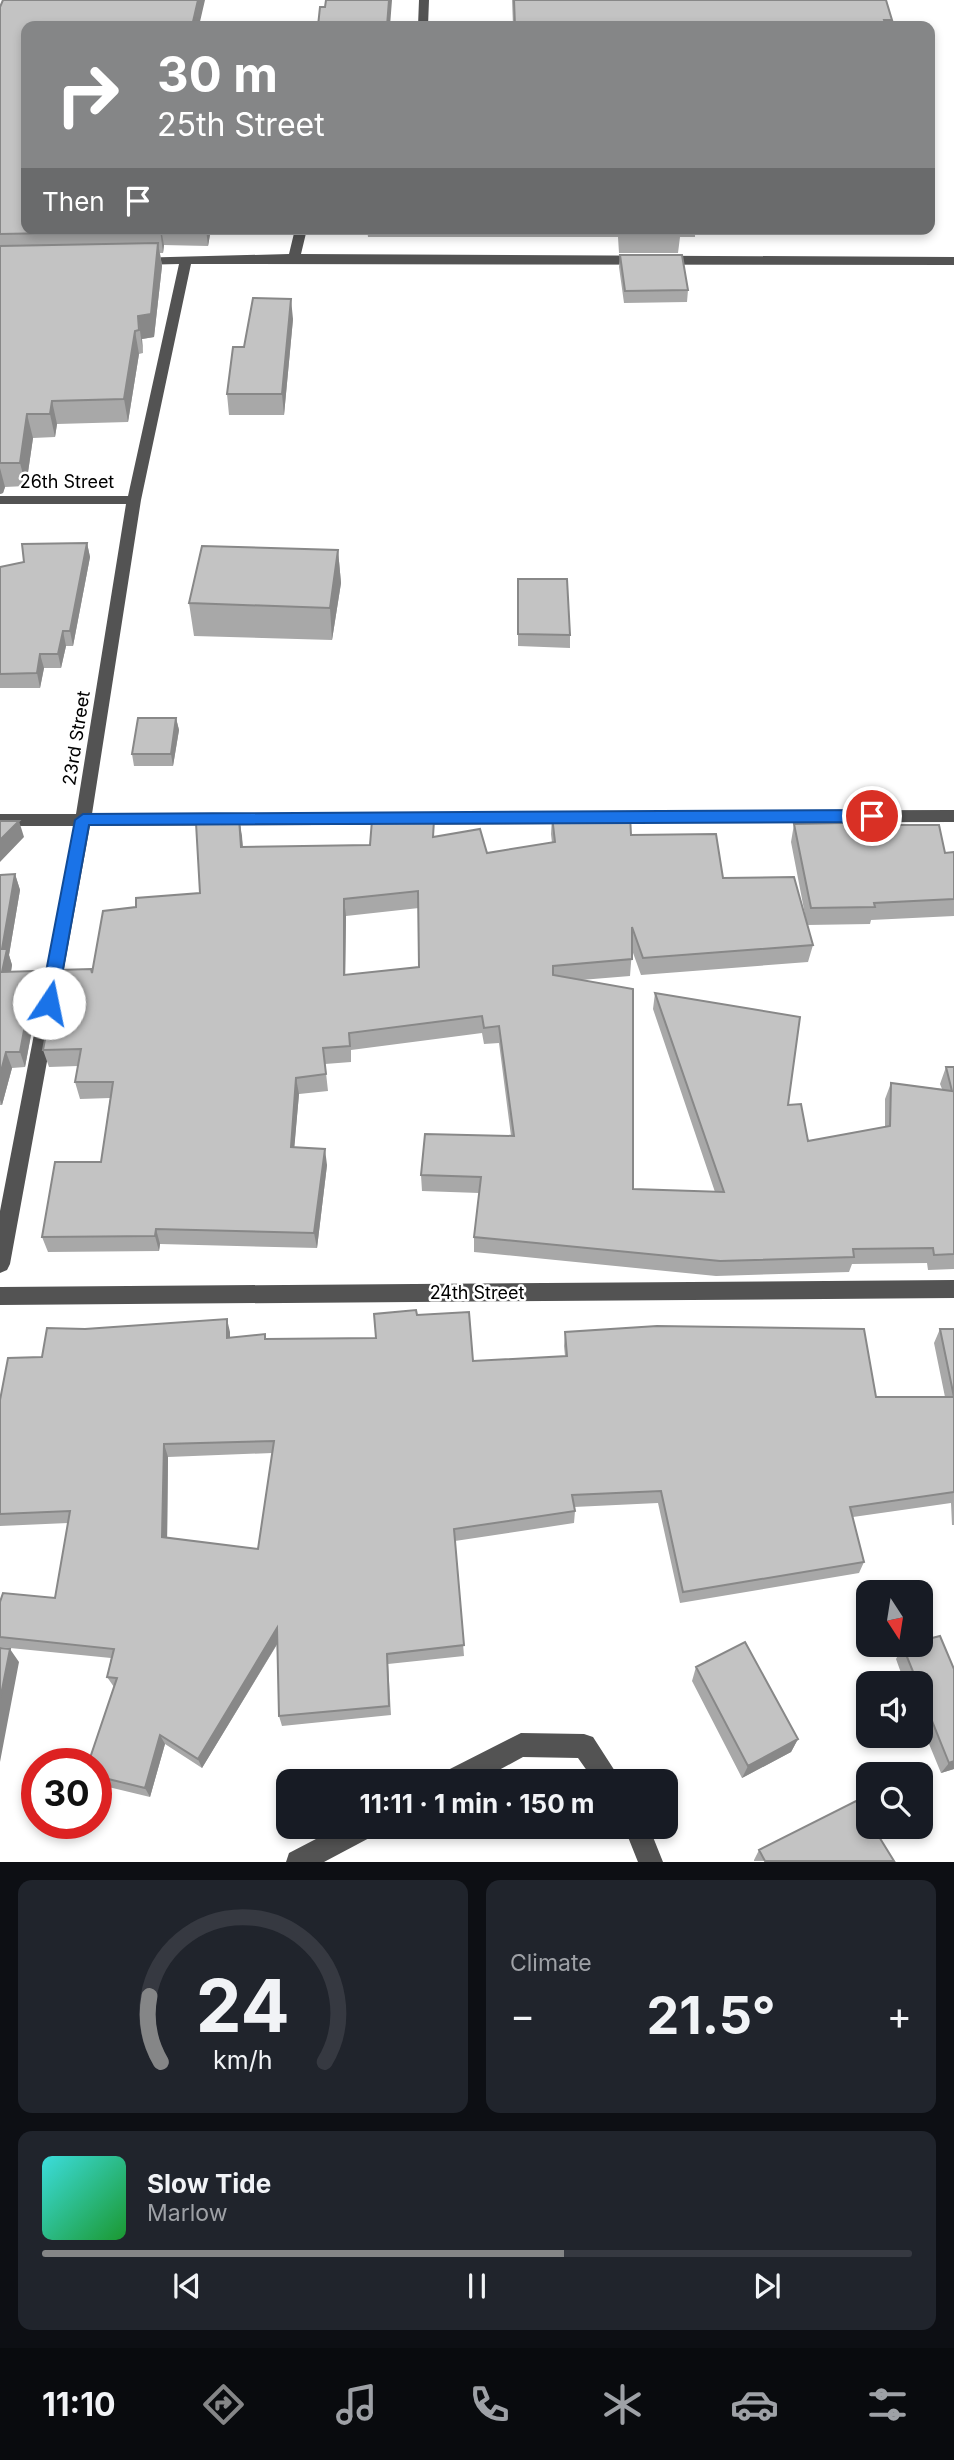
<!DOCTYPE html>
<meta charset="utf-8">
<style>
:root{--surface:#171b24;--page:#20242c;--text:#f1f3f6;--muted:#9ea1a6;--line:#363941;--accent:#858687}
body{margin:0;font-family:Inter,sans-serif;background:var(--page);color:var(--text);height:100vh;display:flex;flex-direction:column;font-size:26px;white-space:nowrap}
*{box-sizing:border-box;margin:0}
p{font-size:23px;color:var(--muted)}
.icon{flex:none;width:38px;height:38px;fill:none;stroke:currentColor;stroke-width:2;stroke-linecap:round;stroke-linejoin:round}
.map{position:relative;height:1862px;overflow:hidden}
.sheet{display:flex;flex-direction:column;gap:18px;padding:18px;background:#0d0f14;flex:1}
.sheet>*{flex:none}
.guide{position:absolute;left:21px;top:21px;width:914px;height:214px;border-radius:14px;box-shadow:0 4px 10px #0003;background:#858687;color:#fff;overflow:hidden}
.needle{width:46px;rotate:168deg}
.controls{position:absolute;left:856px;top:1580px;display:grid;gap:14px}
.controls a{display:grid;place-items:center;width:77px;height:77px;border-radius:14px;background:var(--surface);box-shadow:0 4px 10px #0003;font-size:35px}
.speed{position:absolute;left:21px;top:1748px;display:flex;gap:14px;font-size:35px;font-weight:700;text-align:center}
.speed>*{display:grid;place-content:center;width:91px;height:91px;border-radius:50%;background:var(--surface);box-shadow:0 4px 10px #0003;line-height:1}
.speed .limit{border:10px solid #d22;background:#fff;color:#111}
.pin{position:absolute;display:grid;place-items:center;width:60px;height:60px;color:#fff;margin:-30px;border:4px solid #fff;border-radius:50%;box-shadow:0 2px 7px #0007}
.me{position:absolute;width:77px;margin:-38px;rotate:11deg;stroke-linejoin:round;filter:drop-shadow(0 0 5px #0008)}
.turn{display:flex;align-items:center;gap:24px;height:147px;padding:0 21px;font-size:32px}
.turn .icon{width:91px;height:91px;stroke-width:2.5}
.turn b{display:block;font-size:49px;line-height:60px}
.then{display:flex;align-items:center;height:66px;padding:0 21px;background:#0003;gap:14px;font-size:26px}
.big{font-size:52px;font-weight:700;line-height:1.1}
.sheet .card{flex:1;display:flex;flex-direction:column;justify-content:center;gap:10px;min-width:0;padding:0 24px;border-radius:14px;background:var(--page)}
.sheet .dial{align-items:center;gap:0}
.dial svg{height:182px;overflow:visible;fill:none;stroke:var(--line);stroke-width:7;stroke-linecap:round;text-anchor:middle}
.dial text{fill:var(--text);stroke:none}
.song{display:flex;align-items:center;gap:21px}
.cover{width:84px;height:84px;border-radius:10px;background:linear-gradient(135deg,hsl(180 70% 55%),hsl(130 70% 35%))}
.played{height:7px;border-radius:4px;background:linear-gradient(90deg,var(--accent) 60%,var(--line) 60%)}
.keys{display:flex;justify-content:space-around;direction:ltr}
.heat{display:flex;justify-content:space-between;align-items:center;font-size:38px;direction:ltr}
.sheet .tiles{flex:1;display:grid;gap:18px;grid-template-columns:1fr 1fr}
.card:last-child{grid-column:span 2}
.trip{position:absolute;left:276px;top:1769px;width:402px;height:70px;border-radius:14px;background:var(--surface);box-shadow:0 4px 10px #0003;font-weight:700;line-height:70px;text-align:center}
.menu{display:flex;height:112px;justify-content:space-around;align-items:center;background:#090b0e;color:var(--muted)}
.menu .icon{width:49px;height:49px}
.menu .active{color:var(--accent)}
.menu b{font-size:32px;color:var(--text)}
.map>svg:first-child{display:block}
</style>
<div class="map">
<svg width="954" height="1862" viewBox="0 0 954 1862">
<rect width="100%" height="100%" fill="#fff"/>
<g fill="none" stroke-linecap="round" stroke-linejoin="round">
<!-- minor -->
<path fill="#535353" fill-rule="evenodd" d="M 419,0 L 429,0 L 428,26 L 418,26 Z
M 295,229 L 307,229 L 301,254 L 954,257 L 954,265 L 191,264 L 141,500 L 92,814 L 576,812 L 584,818 L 576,824 L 90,826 L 10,1264 L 7,1270 L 0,1273 L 0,1211 L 74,826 L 0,826 L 0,814 L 76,814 L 126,504 L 0,504 L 0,496 L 128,496 L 179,264 L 136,265 L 130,261 L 132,258 L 289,254 Z
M 954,810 L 954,822 L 608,823 L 600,817 L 608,811 Z
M 954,1280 L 954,1298 L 0,1305 L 0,1287 Z
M 521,1733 L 584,1734 L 593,1737 L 622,1782 L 595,1782 L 578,1758 L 523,1757 L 477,1782 L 439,1782 L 442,1773 Z
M 339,1827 L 376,1827 L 373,1836 L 324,1862 L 286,1862 L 289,1853 Z
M 624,1827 L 649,1827 L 663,1862 L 638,1862 Z"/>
</g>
<!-- wall -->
<path fill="#a8a8a8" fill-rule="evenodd" d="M 512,0 L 886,0 L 892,20 L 891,26 L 513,26 Z
M 0,7 L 26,229 L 211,229 L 208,246 L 164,245 L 163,253 L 160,253 L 162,266 L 154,337 L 142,339 L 143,353 L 139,354 L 128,422 L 57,424 L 55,437 L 33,438 L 26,486 L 5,487 L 3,493 L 0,494 Z
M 367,229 L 695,229 L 695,237 L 680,237 L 678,253 L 619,253 L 618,237 L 368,237 Z
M 620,255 L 688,290 L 687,302 L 624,303 L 619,267 Z
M 293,319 L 284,415 L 229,415 L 227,394 Z
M 87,543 L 90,557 L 73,646 L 66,646 L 61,668 L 44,668 L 40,688 L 0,688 L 0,567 L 24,562 Z
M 338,550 L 341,583 L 332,640 L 194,636 L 189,603 Z
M 518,579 L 570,635 L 570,648 L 518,646 Z
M 176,718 L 179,730 L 173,766 L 134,766 L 132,754 Z
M 552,816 L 631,835 L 723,878 L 813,945 L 808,962 L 641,975 L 632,950 L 630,976 L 581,980 L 633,1189 L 715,1192 L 653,1009 L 655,993 L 788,1105 L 808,1141 L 885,1127 L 885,1099 L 891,1083 L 942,1089 L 940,1084 L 946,1067 L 954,1067 L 954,1269 L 928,1270 L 927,1263 L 852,1264 L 849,1272 L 716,1276 L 474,1252 L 474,1237 L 479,1193 L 422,1191 L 421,1175 L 511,1136 L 499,1043 L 484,1044 L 482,1033 L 351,1050 L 351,1062 L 325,1064 L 328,1091 L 299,1094 L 294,1148 L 327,1165 L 317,1248 L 160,1244 L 159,1251 L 48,1252 L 42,1237 L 101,1162 L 110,1098 L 80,1099 L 75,1082 L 78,1066 L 49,1067 L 43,1050 L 92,973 L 136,907 L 200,893 L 239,818 L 243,847 L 370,845 L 434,837 L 487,853 L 552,843 L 551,834 ZM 419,908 L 419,967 L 345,975 L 346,916 Z
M 794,824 L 891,825 L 945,853 L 954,852 L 954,916 L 871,920 L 870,924 L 807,925 L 791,842 Z
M 15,874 L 20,890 L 9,955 L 12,965 L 11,972 L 35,971 L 40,987 L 25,1067 L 12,1068 L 2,1105 L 0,1105 L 0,875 Z
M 417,1315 L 473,1361 L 565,1356 L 564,1346 L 565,1332 L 876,1397 L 945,1397 L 934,1343 L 940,1329 L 954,1329 L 954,1525 L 952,1525 L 951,1503 L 853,1517 L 864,1562 L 859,1573 L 680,1603 L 658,1503 L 574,1507 L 575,1511 L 574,1523 L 455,1541 L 464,1656 L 388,1664 L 391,1715 L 282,1726 L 279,1716 L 278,1643 L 202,1768 L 165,1744 L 150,1797 L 96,1784 L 96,1764 L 114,1687 L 107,1677 L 111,1658 L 0,1647 L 0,1602 L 55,1598 L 68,1523 L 0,1526 L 0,1400 L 42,1357 L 230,1332 L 230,1338 L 266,1339 L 376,1338 ZM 272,1453 L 258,1549 L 167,1538 L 168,1457 Z
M 940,1636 L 954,1669 L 954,1769 L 941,1773 L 920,1722 L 920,1684 L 905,1684 L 896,1659 L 903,1647 L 908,1645 L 920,1645 L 920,1641 Z
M 696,1667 L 798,1739 L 791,1752 L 742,1778 L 692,1681 Z
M 759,1850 L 894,1861 L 754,1861 L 754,1860 Z"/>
<!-- shaded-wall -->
<path fill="#888" d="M 198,0 L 205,0 L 199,26 L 192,26 Z
M 389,0 L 392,0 L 390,26 L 387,26 Z
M 160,229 L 161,229 L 164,245 L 163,253 Z
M 206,229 L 211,229 L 208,246 Z
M 158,243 L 162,266 L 154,337 L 142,339 L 143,353 L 138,316 Z
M 291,299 L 293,319 L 284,415 L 282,394 Z
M 135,331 L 139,354 L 128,422 L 124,399 Z
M 52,401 L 57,424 L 55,437 L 50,414 Z
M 27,414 L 33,438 L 26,486 L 20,463 Z
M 0,468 L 5,487 L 3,493 L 0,494 Z
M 87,543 L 90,557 L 73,646 L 70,631 Z
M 338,550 L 341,583 L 332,640 L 330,608 Z
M 63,631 L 66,646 L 61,668 L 58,654 Z
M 40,654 L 44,668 L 40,688 L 37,673 Z
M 176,718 L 179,730 L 173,766 L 171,754 Z
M 239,818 L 242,836 L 244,864 L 241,847 Z
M 19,821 L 24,837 L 0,862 L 0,840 Z
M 15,874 L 20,890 L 9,955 L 12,965 L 8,988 L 2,972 L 2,949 Z
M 344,899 L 346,916 L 345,992 L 344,975 Z
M 35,971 L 40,987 L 25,1067 L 20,1052 Z
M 6,1052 L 12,1068 L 2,1105 L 0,1100 L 0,1075 Z
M 296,1078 L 299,1094 L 293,1163 L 291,1147 Z
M 325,1149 L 327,1165 L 317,1248 L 314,1233 Z
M 156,1229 L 160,1244 L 159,1251 L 155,1236 Z
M 227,1319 L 230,1332 L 230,1351 L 227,1338 Z
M 164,1444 L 168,1457 L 167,1549 L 162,1537 Z
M 277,1628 L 280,1639 L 202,1768 L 198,1759 Z
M 10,1649 L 19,1662 L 0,1762 L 0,1700 Z
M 160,1735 L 165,1744 L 150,1797 L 145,1788 Z
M 798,1739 L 791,1752 L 742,1778 L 748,1766 Z
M 954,1761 L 954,1769 L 941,1773 L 949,1763 Z"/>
<!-- building -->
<path fill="#c3c3c3" stroke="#888" stroke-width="2" fill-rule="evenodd" d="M 3,0 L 198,0 L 192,26 L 26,26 L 26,229 L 160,229 L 159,231 L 0,234 L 0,7 Z
M 326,0 L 389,0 L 387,26 L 318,26 L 320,7 L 325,7 Z
M 514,0 L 886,0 L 892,20 L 884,20 L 886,26 L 515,26 Z
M 158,243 L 151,314 L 138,316 L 139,330 L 135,331 L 124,399 L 52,401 L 50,414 L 27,414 L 20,463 L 0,463 L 0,246 Z
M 620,255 L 682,255 L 688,290 L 625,291 Z
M 253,298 L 291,299 L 282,394 L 227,394 L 233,347 L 244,347 Z
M 87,543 L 70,631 L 63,631 L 58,654 L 40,654 L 37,673 L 0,674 L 0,567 L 24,562 L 22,544 Z
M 202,546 L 338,550 L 330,608 L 189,603 Z
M 518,579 L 567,579 L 570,635 L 518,634 Z
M 138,718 L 176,718 L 171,754 L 132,754 Z
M 630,815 L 631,835 L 716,834 L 723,878 L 794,877 L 813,945 L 643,958 L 632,927 L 632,959 L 553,966 L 553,975 L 633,989 L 633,1189 L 724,1192 L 655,993 L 800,1017 L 788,1105 L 801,1104 L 808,1141 L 890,1126 L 891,1083 L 952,1091 L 946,1067 L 954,1067 L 954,1254 L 934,1255 L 933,1248 L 853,1249 L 854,1257 L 720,1261 L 474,1237 L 481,1177 L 421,1175 L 425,1134 L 514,1136 L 499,1026 L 484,1028 L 482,1016 L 349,1033 L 350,1046 L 323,1048 L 326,1074 L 296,1078 L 291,1147 L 325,1149 L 314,1233 L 156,1229 L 155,1236 L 42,1237 L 55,1162 L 101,1162 L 113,1082 L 75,1082 L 81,1049 L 43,1050 L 58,970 L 91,969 L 92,973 L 103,911 L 136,907 L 136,898 L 200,893 L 196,823 L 239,818 L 241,847 L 370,845 L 372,820 L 434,820 L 433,837 L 480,829 L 487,853 L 555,842 L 552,816 ZM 418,891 L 419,967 L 344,975 L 344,899 Z
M 0,821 L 19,821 L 0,840 Z
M 891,822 L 891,825 L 939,825 L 945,853 L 954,852 L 954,899 L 874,903 L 875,907 L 811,908 L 794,824 Z
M 15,874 L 2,949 L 7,949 L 2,972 L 35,971 L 20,1052 L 6,1052 L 0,1075 L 0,875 Z
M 416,1310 L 417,1315 L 469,1312 L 473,1361 L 567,1356 L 565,1332 L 657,1326 L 864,1329 L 876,1397 L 954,1397 L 940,1329 L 954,1329 L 954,1492 L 850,1507 L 864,1562 L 683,1592 L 661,1491 L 572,1495 L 575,1511 L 454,1529 L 464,1645 L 387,1654 L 389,1706 L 279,1716 L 277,1628 L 198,1759 L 160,1735 L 145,1788 L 96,1776 L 96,1764 L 88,1764 L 117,1678 L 107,1677 L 114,1649 L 0,1637 L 0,1602 L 3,1593 L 55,1598 L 70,1511 L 0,1514 L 0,1400 L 8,1358 L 42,1357 L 47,1328 L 85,1329 L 227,1319 L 227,1338 L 265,1334 L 265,1339 L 376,1338 L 374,1314 ZM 274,1441 L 258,1549 L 162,1537 L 164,1444 Z
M 940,1636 L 954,1669 L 954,1761 L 949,1763 L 920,1691 L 920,1684 L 918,1684 L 903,1647 L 908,1645 L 920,1645 L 920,1641 Z
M 745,1642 L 798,1739 L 748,1766 L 696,1667 Z
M 0,1648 L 10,1649 L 0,1700 Z
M 856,1801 L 868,1819 L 868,1827 L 873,1827 L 894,1861 L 765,1861 L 759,1850 Z"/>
<!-- route -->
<path fill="#1a73e8" stroke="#114b97" stroke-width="2" d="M 872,810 L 880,816 L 872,822 L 89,825 L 57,1003 L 54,1007 L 43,1007 L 40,1003 L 75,820 L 83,814 Z"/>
<g text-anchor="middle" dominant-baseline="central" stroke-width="5" stroke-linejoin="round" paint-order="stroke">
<!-- street labels -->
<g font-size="18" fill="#000" stroke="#fff">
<text x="67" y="481">26th Street</text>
<text transform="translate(76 738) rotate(-81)">23rd Street</text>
<text x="477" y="1292">24th Street</text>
</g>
</g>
</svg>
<div class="controls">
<a><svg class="needle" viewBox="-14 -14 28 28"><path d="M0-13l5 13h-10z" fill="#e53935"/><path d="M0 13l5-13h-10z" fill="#9ea1a6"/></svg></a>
<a><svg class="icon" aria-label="sound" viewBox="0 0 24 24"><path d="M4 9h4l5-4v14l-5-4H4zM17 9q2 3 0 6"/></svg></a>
<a><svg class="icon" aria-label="search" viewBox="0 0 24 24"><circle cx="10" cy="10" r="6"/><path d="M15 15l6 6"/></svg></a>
</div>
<div class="speed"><div class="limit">30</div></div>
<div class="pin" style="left:872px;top:816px;background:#d93025"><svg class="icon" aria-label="arrive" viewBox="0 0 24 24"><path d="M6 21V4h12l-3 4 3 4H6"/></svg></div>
<svg class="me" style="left:49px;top:1003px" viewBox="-20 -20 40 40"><circle r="19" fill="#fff"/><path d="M0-13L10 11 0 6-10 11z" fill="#1a73e8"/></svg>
<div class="trip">11:11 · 1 min · 150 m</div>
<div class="guide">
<div class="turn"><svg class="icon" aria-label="right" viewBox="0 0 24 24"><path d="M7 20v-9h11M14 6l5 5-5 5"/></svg><div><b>30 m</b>25th Street</div></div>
<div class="then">Then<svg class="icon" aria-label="arrive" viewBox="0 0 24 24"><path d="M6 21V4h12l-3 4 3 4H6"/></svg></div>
</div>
</div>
<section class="sheet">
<div class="tiles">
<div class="card dial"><svg viewBox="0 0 100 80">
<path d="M14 69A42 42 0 1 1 86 69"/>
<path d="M14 69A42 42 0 0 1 9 40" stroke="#858687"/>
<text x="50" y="56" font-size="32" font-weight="700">24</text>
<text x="50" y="72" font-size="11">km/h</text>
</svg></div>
<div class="card"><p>Climate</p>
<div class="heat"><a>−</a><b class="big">21.5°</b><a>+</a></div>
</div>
<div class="card">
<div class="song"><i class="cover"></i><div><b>Slow Tide</b><p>Marlow</p></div></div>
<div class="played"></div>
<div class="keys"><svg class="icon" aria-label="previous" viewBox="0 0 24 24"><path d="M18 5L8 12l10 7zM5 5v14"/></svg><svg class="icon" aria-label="pause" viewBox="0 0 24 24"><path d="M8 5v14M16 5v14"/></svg><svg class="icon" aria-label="next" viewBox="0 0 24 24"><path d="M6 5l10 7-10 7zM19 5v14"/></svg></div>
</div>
</div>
</section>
<nav class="menu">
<b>11:10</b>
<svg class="icon active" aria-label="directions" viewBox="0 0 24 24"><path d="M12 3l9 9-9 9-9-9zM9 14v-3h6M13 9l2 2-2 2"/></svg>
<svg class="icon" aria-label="music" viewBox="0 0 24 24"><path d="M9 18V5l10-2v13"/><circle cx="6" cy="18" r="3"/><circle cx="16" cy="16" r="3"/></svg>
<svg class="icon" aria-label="phone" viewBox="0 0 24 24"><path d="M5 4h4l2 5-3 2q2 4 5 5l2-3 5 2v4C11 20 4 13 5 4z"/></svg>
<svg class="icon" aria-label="climate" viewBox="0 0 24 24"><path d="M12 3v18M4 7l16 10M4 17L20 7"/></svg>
<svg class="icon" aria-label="car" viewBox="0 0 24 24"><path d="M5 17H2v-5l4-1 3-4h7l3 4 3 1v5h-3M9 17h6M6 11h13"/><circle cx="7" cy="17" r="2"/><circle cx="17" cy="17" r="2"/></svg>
<svg class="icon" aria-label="filters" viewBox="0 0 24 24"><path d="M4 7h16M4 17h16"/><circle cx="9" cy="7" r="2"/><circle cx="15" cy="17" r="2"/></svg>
</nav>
